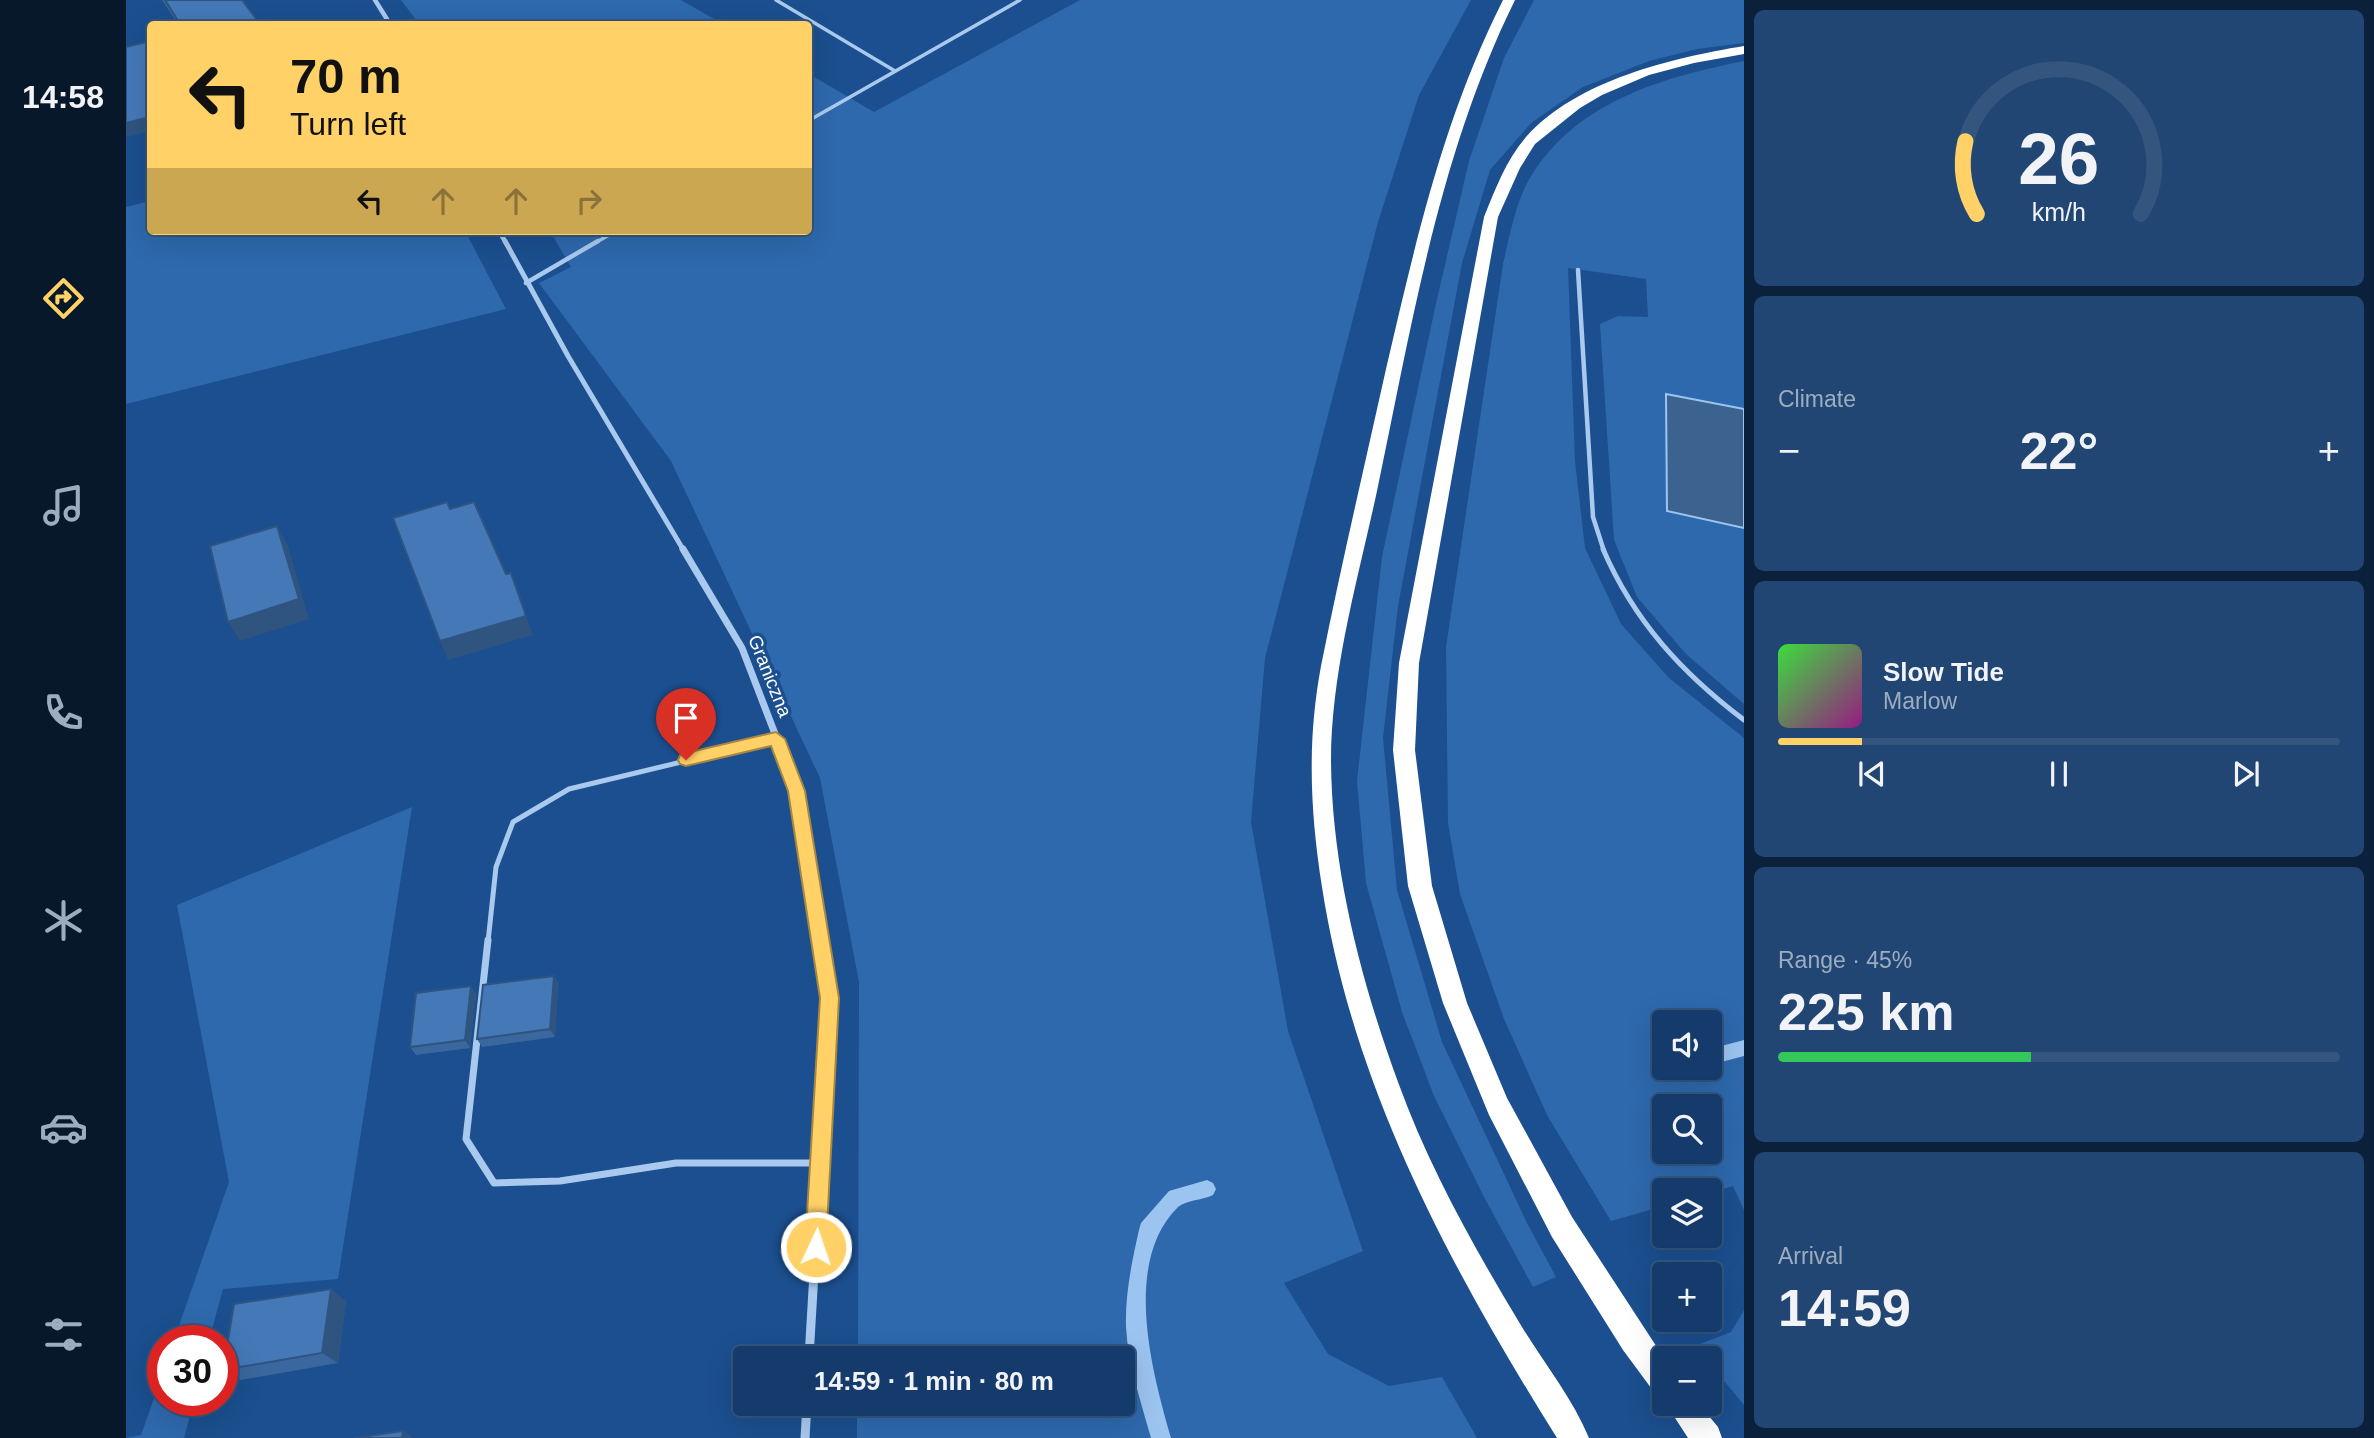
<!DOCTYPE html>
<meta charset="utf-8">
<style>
:root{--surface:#143b6b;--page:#214673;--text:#f1f3f6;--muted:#9dadc1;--line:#33557e;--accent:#ffd166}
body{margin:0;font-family:Helvetica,sans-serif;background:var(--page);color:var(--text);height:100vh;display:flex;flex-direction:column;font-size:26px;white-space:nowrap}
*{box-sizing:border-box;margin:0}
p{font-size:23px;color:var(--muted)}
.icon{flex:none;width:38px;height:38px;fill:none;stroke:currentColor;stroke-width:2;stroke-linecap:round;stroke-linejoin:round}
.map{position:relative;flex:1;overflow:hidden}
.sheet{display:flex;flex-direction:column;gap:10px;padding:10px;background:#0b203b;width:630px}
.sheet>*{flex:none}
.guide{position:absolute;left:21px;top:21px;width:665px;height:214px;border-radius:7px;box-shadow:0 7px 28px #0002,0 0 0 2px var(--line);background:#ffd166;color:#111;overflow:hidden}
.buttons{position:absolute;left:1526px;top:1010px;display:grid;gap:14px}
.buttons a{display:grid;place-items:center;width:70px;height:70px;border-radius:7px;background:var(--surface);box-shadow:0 7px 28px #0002,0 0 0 2px var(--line);font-size:35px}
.speed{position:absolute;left:21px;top:1325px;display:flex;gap:14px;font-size:35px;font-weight:700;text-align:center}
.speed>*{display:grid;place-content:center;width:91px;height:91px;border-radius:50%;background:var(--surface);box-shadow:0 7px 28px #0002,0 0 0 2px var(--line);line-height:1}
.speed .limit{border:10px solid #d22;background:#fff;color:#111}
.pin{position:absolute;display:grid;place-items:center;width:60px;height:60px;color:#fff;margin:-72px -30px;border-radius:50% 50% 50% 0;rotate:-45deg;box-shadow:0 0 7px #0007}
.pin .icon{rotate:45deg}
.me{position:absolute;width:77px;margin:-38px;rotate:3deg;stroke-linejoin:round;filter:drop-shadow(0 0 5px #0008)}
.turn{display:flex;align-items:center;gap:24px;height:147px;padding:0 28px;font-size:32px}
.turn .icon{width:91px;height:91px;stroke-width:2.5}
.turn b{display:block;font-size:49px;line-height:60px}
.lanes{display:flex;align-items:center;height:66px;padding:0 28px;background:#0003;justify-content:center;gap:35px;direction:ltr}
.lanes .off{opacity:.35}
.big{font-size:52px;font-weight:700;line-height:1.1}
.sheet .widget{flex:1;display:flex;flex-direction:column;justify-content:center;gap:10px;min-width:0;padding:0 24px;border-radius:10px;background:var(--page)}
.sheet .dial{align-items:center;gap:0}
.dial svg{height:182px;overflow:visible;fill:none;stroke:var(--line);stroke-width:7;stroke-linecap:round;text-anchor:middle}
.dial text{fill:var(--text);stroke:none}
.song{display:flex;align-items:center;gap:21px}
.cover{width:84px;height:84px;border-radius:10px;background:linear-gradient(135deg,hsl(120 70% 55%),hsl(310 70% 35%))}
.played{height:7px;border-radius:4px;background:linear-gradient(90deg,var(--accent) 15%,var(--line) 15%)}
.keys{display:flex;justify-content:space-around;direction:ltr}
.heat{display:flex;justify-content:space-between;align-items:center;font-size:38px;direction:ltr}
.charge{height:10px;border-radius:5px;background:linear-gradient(90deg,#34c759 45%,var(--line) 0)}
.trip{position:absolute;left:607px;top:1346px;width:402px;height:70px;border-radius:7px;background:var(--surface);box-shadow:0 7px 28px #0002,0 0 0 2px var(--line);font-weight:700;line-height:70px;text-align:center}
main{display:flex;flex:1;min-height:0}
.tab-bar{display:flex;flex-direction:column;width:126px;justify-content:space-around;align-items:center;background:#08182b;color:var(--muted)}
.tab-bar .icon{width:49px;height:49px}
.tab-bar .current{color:var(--accent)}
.tab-bar b{font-size:32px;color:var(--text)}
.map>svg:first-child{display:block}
</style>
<main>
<nav class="tab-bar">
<b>14:58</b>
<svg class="icon current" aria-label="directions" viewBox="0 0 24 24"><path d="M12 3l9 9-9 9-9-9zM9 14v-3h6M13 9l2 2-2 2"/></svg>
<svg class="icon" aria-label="music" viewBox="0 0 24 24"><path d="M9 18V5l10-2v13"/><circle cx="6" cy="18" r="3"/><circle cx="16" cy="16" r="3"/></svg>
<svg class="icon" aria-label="phone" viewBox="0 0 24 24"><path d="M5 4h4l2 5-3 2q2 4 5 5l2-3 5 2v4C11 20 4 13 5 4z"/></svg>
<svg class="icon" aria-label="climate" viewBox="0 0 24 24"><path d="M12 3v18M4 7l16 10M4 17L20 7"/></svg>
<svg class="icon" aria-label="car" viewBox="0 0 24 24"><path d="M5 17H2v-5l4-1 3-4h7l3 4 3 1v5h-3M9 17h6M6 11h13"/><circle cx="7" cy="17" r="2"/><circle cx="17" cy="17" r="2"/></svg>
<svg class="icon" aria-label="filters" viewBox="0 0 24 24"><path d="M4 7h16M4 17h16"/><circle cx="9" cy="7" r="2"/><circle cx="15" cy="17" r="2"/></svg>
</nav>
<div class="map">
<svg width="1618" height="1438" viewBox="0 0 1618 1438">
<rect width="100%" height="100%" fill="#1b4f8f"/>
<!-- green -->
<path fill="#2e69ad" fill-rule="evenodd" d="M 275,0 L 555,0 L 597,24 L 293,24 Z
M 954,0 L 1345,0 L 1293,95 L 1252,222 L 1139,658 L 1125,822 L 1162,1031 L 1237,1251 L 1158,1283 L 1202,1354 L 1263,1386 L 1316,1377 L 1351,1438 L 731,1438 L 731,1404 L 998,1404 L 998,1358 L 732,1358 L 733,982 L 694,778 L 545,461 L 413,283 L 445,267 L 424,231 L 682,231 L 683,74 L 748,112 Z
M 1408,0 L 1618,0 L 1618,43 L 1571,49 L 1523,61 L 1457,87 L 1405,123 L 1364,170 L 1336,263 L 1272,606 L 1257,738 L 1271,890 L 1316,1042 L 1401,1223 L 1430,1277 L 1407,1287 L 1357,1195 L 1308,1096 L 1276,1012 L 1240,883 L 1231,781 L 1256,557 L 1309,308 L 1343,161 L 1378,58 Z
M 1618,61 L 1618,704 L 1560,654 L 1511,597 L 1488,540 L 1474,324 L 1492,316 L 1522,317 L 1520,279 L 1442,268 L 1449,461 L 1459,548 L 1495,624 L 1543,678 L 1618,738 L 1618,1210 L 1607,1186 L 1584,1193 L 1584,1190 L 1538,1190 L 1538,1206 L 1485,1221 L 1421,1115 L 1378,1019 L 1334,894 L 1322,823 L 1320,647 L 1377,264 C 1384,234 1390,199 1407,173 C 1454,100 1539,77 1618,61 ZM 1538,1022 L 1584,1022 L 1584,1068 L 1538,1068 ZM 1538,1106 L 1584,1106 L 1584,1152 L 1538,1152 Z
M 24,201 L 24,231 L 339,231 L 380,309 L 0,404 L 0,207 Z
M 286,807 L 212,1279 L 97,1289 L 83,1340 L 48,1340 L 103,1182 L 51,905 Z
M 1618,1310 L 1618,1405 L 1584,1364 L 1584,1358 L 1579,1358 L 1569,1346 L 1605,1332 Z
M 37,1373 L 37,1400 L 68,1400 L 58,1438 L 0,1438 L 15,1435 Z"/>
<!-- water -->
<path fill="#3c6290" stroke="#9cc4f0" stroke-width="2" d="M 1540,394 L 1618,409 L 1618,528 L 1541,511 Z"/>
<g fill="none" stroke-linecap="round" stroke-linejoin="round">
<!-- stream -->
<path fill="#9cc4f0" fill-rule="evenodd" d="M 1618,1040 L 1618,1056 L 1584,1065 L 1584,1049 Z
M 1538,1061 L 1538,1068 L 1549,1068 L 1547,1074 L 1533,1078 L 1527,1076 L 1524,1070 L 1527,1064 Z
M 1081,1180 L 1087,1183 L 1090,1189 L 1087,1195 C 1077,1200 1060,1200 1052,1207 C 996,1262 1026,1372 1045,1438 L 1025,1438 C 1015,1402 1002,1364 1000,1327 C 999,1294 1006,1261 1013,1230 L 1015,1223 L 1043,1191 Z"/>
<!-- lane-far3 -->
<path stroke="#a9c9ee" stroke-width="3.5" d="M 650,0 L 769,71
M 682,121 L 894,0
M 469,243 L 490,231"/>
<!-- lane-far2 -->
<path stroke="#a9c9ee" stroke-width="4.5" d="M 1452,270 L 1467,517 L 1478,551
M 400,283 L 472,241"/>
<!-- lane-far1 -->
<path stroke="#a9c9ee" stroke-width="5" d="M 1477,549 C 1508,621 1556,673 1618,720
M 362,942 L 370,867 L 387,822 L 443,789 L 651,739"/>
<!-- lane -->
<path stroke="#a9c9ee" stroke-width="7" d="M 362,940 L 340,1139 L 368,1183 L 434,1181 L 550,1163 L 694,1163"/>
<!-- street-far3 -->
<path stroke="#a9c9ee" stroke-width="4.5" d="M 249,0 L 264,24
M 373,231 L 380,243"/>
<!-- street-far2 -->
<path stroke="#a9c9ee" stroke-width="5" d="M 379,241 L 442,356 L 558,551"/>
<!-- street-far1 -->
<path stroke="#a9c9ee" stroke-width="7" d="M 557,549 L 616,648 L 671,791 L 695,942"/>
<!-- street -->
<path stroke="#a9c9ee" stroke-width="9" d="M 683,1358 L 704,998 L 695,940
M 679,1438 L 681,1404"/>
<!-- highway -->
<path fill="#fff" fill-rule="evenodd" d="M 1377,0 L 1389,0 C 1313,154 1286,324 1251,491 C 1232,579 1205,671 1205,762 C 1206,870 1235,981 1272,1082 C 1303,1168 1349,1249 1396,1327 C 1418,1363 1447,1399 1463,1438 L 1431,1438 C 1324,1267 1227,1088 1196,887 C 1184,811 1181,741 1195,666 C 1215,566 1238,468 1260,369 C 1290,241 1317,119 1377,0 Z
M 1618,46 L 1618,54 L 1568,63 L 1523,75 L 1476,95 L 1454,108 L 1409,144 L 1394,168 L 1372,217 L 1293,663 L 1289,750 L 1306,886 L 1341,1003 L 1381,1098 L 1446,1217 L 1538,1358 L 1538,1397 L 1528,1392 L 1497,1350 L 1426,1237 L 1363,1115 L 1317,1003 L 1282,886 L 1267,750 L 1273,663 L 1358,217 C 1369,190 1380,160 1400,137 C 1451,80 1546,58 1618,46 Z
M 1540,1404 L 1573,1404 L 1592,1427 L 1596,1438 L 1562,1438 Z"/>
</g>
<!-- wall -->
<path fill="#3a679d" d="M 36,0 L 116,0 L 134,24 L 52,24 Z
M 428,976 L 432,984 L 429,1037 L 356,1047 L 351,1039 Z
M 345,986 L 350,995 L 344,1048 L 290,1055 L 284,1047 Z
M 220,1301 L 212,1363 L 115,1380 L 97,1370 Z"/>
<!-- shaded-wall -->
<path fill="#305480" d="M 24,117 L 24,131 L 0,137 L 0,123 Z
M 151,526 L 162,546 L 183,619 L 114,641 L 102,622 Z
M 400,616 L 407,635 L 322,660 L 314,641 Z
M 428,976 L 432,984 L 429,1037 L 424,1029 Z
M 345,986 L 350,995 L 344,1048 L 339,1040 Z
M 205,1289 L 220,1301 L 212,1363 L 196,1353 Z
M 277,1431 L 288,1438 L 276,1438 Z"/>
<!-- building -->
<path fill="#4478b7" stroke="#305480" stroke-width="2" d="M 39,0 L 116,0 L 134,24 L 54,24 Z
M 24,41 L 24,117 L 0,123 L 0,47 Z
M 321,502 L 324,509 L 348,502 L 380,574 L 385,573 L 400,616 L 314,641 L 267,518 Z
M 151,526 L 173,599 L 102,622 L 84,546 Z
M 428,976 L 424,1029 L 351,1039 L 357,985 Z
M 345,986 L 339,1040 L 284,1047 L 290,993 Z
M 205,1289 L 196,1353 L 97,1370 L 108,1304 Z
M 277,1431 L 276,1438 L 229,1438 Z"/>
<!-- route -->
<path fill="#ffd166" stroke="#a68842" stroke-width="2" d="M 650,732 L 659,739 L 679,791 L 713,998 L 700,1247 L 697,1254 L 690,1257 L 682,1254 L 679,1247 L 694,998 L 662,791 L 645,746 L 560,766 L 554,764 L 552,760 L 554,755 L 560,753 Z"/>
<g text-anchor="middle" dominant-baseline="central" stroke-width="7" stroke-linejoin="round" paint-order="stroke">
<!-- street labels -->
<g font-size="19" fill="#fff" stroke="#1b4f8f">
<text transform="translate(644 676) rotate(68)">Graniczna</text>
</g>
</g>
</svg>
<div class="buttons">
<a><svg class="icon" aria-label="sound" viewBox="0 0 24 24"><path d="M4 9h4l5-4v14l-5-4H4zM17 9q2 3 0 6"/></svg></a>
<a><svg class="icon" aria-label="search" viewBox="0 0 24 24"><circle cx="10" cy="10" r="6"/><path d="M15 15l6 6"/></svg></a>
<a><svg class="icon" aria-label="layers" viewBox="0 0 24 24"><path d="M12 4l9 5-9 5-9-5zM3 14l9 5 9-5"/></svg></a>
<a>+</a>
<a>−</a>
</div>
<div class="speed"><div class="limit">30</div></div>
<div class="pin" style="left:560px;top:760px;background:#d93025"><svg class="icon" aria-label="arrive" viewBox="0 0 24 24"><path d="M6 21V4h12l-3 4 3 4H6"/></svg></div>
<svg class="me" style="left:690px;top:1247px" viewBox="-20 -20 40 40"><circle r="17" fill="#ffd166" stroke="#fff" stroke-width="3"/><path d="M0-11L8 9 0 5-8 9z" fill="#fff"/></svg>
<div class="trip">14:59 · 1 min · 80 m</div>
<div class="guide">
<div class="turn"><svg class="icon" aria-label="left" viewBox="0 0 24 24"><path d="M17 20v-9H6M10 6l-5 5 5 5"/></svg><div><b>70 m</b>Turn left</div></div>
<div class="lanes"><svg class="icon" aria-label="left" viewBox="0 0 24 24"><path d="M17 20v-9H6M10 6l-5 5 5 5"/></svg><svg class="icon off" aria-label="ahead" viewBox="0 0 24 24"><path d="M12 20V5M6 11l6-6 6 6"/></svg><svg class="icon off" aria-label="ahead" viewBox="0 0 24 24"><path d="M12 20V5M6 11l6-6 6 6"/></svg><svg class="icon off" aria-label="right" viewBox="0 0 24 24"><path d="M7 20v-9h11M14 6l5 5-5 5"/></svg></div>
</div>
</div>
<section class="sheet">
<div class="widget dial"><svg viewBox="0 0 100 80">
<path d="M14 69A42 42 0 1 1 86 69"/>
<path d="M14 69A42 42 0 0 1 9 37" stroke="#ffd166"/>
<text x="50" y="56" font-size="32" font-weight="700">26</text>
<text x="50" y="72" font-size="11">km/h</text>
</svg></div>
<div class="widget"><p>Climate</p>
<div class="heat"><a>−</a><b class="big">22°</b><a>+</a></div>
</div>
<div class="widget">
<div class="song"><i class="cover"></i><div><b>Slow Tide</b><p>Marlow</p></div></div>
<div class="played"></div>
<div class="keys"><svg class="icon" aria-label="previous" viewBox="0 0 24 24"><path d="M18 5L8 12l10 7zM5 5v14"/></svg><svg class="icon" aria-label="pause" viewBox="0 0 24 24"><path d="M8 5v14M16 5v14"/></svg><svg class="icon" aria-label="next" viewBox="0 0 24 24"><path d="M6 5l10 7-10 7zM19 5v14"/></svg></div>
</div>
<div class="widget"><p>Range · 45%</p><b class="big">225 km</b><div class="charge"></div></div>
<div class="widget"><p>Arrival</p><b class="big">14:59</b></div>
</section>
</main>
